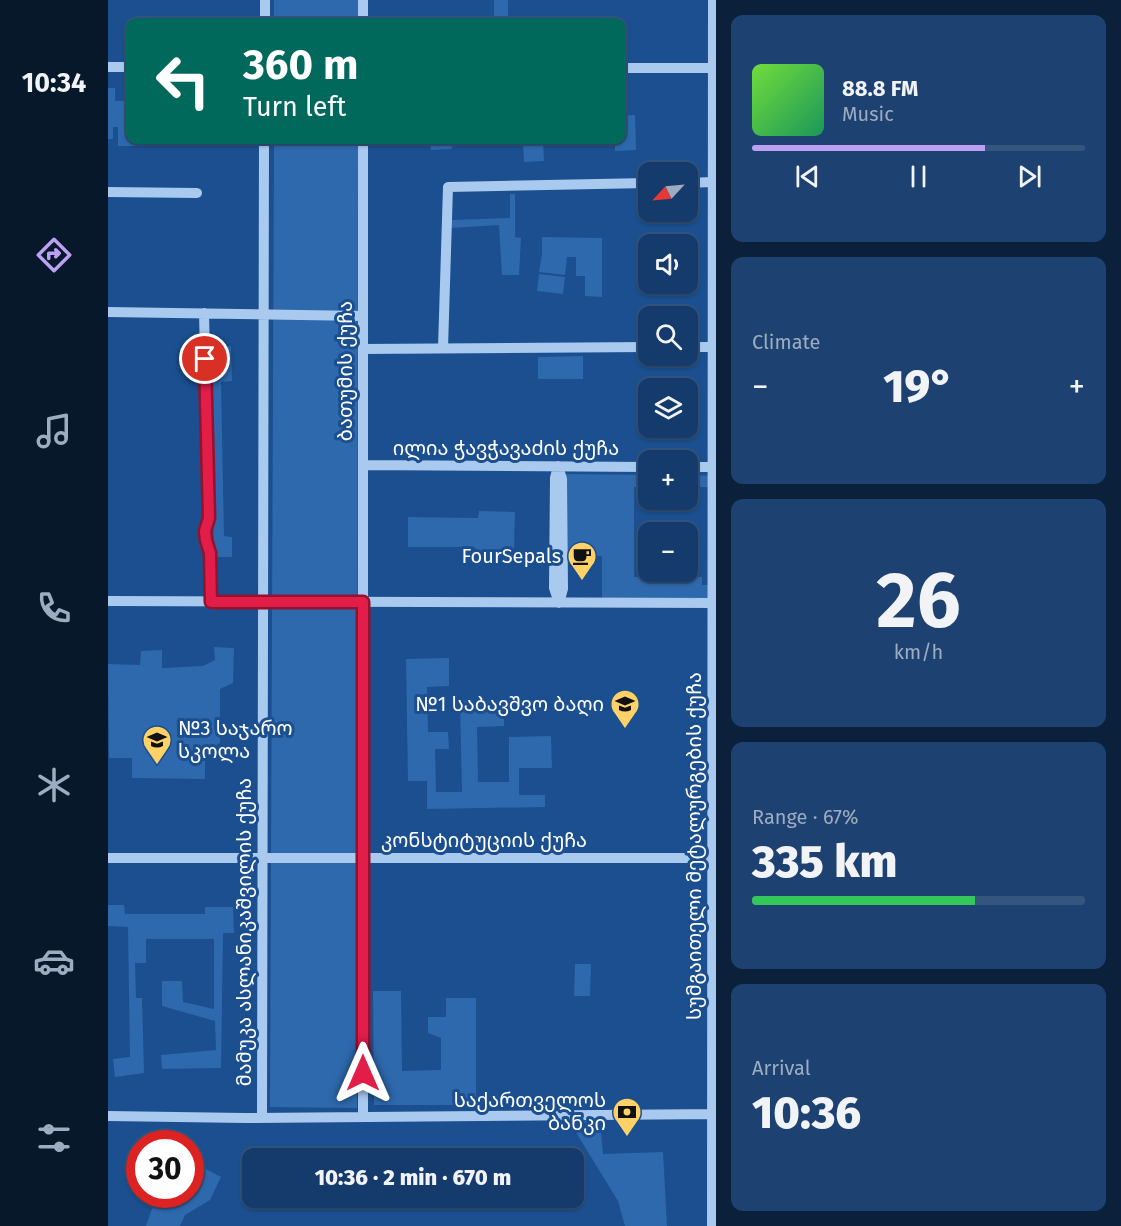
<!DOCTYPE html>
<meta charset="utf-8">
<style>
:root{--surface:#143b6b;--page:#1d4271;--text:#f1f3f6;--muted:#9dadc1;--line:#33557e;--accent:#bca0f2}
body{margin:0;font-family:"Fira Sans","Noto Sans Georgian",sans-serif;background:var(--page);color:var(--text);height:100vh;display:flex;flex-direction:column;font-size:22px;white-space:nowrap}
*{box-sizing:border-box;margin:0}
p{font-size:20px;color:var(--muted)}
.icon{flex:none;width:33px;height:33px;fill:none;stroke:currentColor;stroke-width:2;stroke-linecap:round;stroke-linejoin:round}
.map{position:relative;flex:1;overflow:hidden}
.details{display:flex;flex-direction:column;gap:15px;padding:15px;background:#0b203b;width:405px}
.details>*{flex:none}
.banner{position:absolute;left:18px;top:18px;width:500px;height:126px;border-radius:12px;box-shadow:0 2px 4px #0004,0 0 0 2px var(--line);background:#00695c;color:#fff;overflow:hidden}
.needle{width:39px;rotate:244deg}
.fabs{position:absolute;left:530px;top:162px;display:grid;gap:12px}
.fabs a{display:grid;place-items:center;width:60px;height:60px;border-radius:12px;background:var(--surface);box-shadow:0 2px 4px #0004,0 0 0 2px var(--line);font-size:30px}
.speed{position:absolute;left:18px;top:1130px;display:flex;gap:12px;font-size:30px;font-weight:700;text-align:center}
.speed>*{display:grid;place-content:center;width:78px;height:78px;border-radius:50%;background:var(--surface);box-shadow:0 2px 4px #0004,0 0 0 2px var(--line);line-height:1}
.speed .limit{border:9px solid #d22;background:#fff;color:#111}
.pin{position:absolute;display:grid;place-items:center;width:51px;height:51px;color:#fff;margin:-26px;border:3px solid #fff;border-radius:50%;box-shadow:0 2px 6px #0007}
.me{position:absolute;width:66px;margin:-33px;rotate:0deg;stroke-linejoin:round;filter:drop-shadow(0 0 4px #0008)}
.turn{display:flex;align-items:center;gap:21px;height:126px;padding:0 18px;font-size:27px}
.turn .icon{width:78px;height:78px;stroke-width:2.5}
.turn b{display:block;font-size:42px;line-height:51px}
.big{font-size:45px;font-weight:800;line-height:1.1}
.details .card{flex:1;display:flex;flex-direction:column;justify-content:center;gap:9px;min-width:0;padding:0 21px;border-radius:12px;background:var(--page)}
.details .dial{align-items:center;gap:0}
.dial b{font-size:78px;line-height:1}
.song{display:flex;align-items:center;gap:18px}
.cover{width:72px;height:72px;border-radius:9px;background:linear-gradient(135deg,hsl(100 70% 55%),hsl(150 70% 35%))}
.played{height:6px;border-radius:3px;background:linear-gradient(90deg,var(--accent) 70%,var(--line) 70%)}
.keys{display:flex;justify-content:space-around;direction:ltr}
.heat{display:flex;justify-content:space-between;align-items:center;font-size:33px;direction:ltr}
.charge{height:9px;border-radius:4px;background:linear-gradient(90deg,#34c759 67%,var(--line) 0)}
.trip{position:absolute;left:134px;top:1148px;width:342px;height:60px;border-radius:12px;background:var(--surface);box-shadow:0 2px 4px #0004,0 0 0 2px var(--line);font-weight:800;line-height:60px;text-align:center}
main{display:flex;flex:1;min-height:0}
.tabs{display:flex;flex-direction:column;width:108px;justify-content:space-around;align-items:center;background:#08182b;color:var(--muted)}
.tabs .icon{width:42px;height:42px}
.tabs .current{color:var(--accent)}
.tabs b{font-size:27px;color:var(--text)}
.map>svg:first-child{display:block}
</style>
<main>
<nav class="tabs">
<b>10:34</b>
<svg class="icon current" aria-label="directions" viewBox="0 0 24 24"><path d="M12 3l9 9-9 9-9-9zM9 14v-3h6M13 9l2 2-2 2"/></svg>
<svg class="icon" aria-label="music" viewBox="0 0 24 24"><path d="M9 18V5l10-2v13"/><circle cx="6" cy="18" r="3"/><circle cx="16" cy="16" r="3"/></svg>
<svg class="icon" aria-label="phone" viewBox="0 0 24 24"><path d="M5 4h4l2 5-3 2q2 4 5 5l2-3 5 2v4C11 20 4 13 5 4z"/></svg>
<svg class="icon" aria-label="climate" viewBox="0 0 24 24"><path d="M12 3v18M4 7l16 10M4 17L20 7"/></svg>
<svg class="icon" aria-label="car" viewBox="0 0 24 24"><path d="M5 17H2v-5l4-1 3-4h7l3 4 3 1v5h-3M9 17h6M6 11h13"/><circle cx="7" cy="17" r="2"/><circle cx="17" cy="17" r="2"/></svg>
<svg class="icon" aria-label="filters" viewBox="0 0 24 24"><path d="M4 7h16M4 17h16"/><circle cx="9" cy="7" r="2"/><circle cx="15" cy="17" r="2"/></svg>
</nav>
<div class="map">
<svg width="608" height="1226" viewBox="0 0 608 1226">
<rect width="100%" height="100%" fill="#1b4f8f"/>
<!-- green -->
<path fill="#2e69ad" d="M 166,0 L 250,0 L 250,22 L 166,22 Z
M 386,0 L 400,0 L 400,22 L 386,22 Z
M 0,88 L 7,88 L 7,101 L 22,101 L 22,140 L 62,140 L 62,146 L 10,146 L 10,127 L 5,127 L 5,139 L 0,139 Z
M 527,115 L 528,150 L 507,151 L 507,140 L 513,140 L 513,116 Z
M 166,140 L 250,140 L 249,1108 L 162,1107 Z
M 322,140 L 343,140 L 344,149 L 323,150 Z
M 415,140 L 435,140 L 436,161 L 416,162 Z
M 402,194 L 407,194 L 407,237 L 413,238 L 411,275 L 394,275 L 391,225 L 343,228 L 343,220 L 402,218 Z
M 434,237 L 494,238 L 494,297 L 477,296 L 477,276 L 468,276 L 468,257 L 459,257 L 457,275 L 431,272 L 434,254 Z
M 431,274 L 457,277 L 455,294 L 429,291 Z
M 123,346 L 124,381 L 113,382 L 116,536 L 124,537 L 124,557 L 106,557 L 102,347 Z
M 475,356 L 475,379 L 430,379 L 430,357 Z
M 457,474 L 540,475 L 540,487 L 526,487 L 526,577 L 594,577 L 594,585 L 608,585 L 608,601 L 494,601 L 494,556 L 457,555 Z
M 579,475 L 608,476 L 608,487 L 579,487 Z
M 371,511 L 407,512 L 406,552 L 367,552 L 367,547 L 300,547 L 300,517 L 370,518 Z
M 106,647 L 126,648 L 125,683 L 112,689 L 112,743 L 97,752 L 97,779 L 24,778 L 24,758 L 1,758 L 0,664 L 32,665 L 33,651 L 54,650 L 54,668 L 95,666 L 107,660 Z
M 341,658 L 341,686 L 319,687 L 320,732 L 340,732 L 341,749 L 327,749 L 328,792 L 354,792 L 352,701 L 396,700 L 396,726 L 369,727 L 370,782 L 401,782 L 401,737 L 443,736 L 444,768 L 411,768 L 411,795 L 437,795 L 437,807 L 319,809 L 319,781 L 300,781 L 298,659 Z
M 0,905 L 16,905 L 17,914 L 97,914 L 97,907 L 125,907 L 126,933 L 115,933 L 113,1068 L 54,1069 L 53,1055 L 108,1050 L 107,1021 L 54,1006 L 54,981 L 74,981 L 75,1002 L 106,1009 L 106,939 L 38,939 L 38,963 L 27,963 L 28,998 L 34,998 L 36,1073 L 7,1077 L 5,1059 L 22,1057 L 20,927 L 0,926 Z
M 467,964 L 483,964 L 482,996 L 466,996 Z
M 265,991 L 293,991 L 294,1071 L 333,1070 L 333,1038 L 320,1033 L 320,1017 L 338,1017 L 338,998 L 368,998 L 368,1105 L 266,1105 Z
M 461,1121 L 492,1121 L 495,1154 L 555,1152 L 559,1226 L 517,1226 L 510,1201 Z
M 83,1161 L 113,1177 L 102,1200 L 77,1215 L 72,1226 L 38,1226 L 49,1194 L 82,1194 Z"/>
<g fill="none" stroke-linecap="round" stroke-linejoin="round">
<!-- minor -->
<path stroke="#a9c9ee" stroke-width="10" d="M 157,22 L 157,0
M 255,22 L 255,0
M 0,67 L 22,67
M 513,68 L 608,68
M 579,183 L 604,182
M 0,192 L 89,193
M 0,312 L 255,316
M 96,313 L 101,518 L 97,531 L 98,540 L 102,553 L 103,602
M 579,347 L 604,347
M 335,348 L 340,187 L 540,183
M 255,349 L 540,347
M 255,465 L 540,467
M 450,466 L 454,479 L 455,589 L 451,603 L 446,588 L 447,478 Z
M 579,467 L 608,467
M 0,601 L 608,603
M 0,858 L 608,858
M 0,1116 L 137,1118 L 608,1114
M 255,1117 L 255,140
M 154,1118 L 156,140
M 604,1226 L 605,0"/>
</g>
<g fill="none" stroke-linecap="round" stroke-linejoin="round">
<!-- route casing -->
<g stroke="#92132f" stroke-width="15">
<path id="route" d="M 97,359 L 101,518 L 97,531 L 98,540 L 102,553 L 103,602 L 255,602 L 255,1073"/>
</g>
<!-- route -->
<use href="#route" stroke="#e11d48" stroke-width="10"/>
</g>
<!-- icons -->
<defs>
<g id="cafe-pin" transform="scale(1.5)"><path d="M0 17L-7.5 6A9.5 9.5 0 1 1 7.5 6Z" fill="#ffd166" stroke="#1b4f8f"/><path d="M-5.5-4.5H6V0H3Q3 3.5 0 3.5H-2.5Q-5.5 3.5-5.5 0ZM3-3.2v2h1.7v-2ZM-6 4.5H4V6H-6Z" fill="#111"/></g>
<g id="school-pin" transform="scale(1.5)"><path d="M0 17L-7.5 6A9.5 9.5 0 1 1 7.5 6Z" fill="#ffd166" stroke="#1b4f8f"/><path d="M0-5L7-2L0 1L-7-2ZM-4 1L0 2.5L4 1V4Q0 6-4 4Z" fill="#111"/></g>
<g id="bank-pin" transform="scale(1.5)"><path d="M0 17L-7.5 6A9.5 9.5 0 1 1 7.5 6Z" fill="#ffd166" stroke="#1b4f8f"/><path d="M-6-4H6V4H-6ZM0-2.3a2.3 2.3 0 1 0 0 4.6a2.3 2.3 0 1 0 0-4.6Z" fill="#111"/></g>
</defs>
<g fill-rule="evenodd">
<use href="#cafe-pin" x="474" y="556"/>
<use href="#school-pin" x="517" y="704"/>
<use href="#school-pin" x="49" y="740"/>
<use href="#bank-pin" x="519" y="1112"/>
</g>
<g text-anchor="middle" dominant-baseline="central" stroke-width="6" stroke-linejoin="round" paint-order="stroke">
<!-- street labels -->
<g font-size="20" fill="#fff" stroke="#1b4f8f">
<text transform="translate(237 371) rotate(-90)">ბათუმის ქუჩა</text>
<text x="398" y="448">ილია ჭავჭავაძის ქუჩა</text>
<text x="376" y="840">კონსტიტუციის ქუჩა</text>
<text transform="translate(586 846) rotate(-90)">სუმგაითელი მეტალურგების ქუჩა</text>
<text transform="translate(136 932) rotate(-90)">მამუკა ასლანიკაშვილის ქუჩა</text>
</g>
<!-- poi labels -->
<g font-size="20" fill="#fff" stroke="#1b4f8f" text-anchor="end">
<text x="453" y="556">FourSepals</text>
<text x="496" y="704">№1 საბავშვო ბაღი</text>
<text x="70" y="728" text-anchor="start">№3 საჯარო<tspan x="70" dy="23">სკოლა</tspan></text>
<text x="498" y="1100">საქართველოს<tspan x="498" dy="23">ბანკი</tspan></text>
</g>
</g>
</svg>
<div class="fabs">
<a><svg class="needle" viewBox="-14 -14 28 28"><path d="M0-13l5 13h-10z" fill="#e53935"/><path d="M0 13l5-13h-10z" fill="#9dadc1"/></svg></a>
<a><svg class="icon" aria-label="sound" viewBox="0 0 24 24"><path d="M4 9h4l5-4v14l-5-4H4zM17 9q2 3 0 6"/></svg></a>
<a><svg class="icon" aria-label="search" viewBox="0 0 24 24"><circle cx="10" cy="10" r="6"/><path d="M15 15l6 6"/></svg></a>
<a><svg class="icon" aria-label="layers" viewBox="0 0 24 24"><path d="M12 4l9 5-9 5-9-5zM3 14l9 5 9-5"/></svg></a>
<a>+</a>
<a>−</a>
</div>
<div class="speed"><div class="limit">30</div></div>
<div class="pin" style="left:97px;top:359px;background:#d93025"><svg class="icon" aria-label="arrive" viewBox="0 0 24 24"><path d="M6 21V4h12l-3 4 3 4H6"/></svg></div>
<svg class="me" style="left:255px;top:1073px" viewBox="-20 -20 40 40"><path d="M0-17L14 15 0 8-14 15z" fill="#e11d48" stroke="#fff" stroke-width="4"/></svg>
<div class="trip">10:36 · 2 min · 670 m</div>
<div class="banner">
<div class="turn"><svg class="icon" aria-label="left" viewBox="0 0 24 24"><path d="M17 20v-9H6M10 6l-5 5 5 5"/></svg><div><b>360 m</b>Turn left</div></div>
</div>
</div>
<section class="details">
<div class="card">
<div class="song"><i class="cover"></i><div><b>88.8 FM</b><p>Music</p></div></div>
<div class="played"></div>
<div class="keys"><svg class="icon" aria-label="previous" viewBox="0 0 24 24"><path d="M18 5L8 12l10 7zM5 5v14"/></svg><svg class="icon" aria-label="pause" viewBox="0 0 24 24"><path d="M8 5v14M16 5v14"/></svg><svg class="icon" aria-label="next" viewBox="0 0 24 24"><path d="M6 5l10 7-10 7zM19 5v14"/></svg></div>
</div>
<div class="card"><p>Climate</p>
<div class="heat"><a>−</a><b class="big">19°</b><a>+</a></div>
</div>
<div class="card dial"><b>26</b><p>km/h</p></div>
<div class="card"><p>Range · 67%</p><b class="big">335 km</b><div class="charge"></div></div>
<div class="card"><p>Arrival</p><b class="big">10:36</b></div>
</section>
</main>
